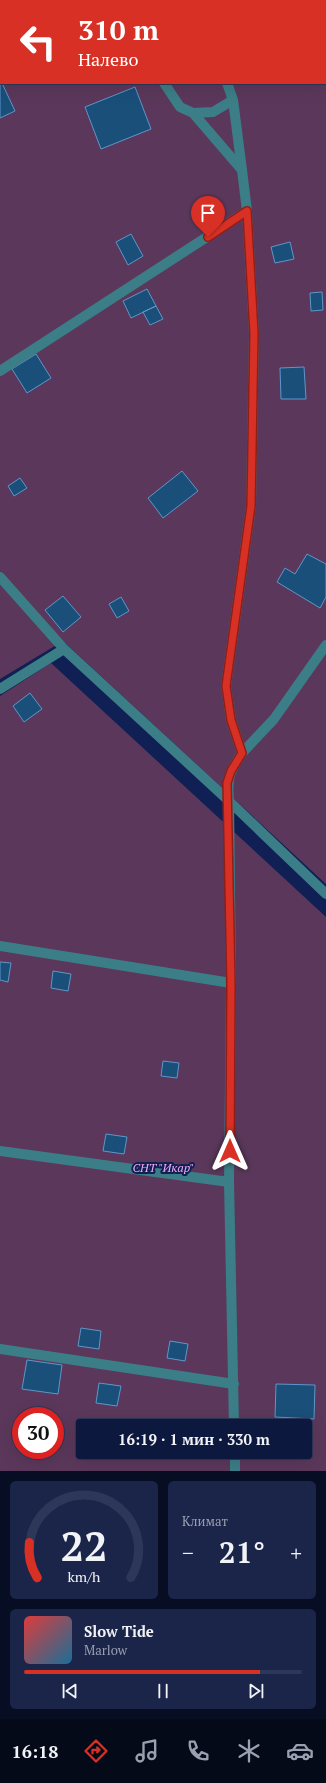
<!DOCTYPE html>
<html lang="ru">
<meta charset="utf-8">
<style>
:root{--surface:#0d183f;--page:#1b254a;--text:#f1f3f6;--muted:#9aa0b0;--line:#2d3759;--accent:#d93025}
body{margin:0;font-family:"PT Serif",serif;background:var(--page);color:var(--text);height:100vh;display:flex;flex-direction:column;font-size:15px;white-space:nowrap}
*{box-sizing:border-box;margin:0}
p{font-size:13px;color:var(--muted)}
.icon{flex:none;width:22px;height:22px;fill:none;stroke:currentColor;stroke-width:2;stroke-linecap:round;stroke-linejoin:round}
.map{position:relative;height:1471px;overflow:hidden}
.side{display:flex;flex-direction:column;gap:10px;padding:10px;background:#070d23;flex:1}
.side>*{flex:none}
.hud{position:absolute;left:0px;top:0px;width:326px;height:84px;box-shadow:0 4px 16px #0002,0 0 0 1px var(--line);background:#d93025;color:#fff;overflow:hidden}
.speed{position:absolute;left:12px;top:1407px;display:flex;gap:8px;font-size:20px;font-weight:700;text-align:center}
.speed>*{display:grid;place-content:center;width:52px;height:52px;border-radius:50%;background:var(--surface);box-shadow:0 4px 16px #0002,0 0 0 1px var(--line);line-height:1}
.speed .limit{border:6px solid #d22;background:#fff;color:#111}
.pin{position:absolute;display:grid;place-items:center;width:34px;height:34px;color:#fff;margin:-41px -17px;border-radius:50% 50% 50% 0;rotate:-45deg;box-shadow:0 0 4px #0007}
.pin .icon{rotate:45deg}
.me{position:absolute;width:44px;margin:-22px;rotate:0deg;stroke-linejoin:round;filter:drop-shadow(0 0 3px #0008)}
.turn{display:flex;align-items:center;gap:14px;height:84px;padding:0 12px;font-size:18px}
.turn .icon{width:52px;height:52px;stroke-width:2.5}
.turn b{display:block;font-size:28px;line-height:34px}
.big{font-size:30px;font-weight:700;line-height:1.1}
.side .card{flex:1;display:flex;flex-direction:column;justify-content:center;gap:6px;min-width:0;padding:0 14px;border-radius:6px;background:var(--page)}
.side .dial{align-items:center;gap:0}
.dial svg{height:104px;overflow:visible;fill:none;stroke:var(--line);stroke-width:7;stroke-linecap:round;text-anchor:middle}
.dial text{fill:var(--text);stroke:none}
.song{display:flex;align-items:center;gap:12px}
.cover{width:48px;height:48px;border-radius:6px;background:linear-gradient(135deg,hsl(0 70% 55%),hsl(200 70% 35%))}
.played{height:4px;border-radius:2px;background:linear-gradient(90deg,var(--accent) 85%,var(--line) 85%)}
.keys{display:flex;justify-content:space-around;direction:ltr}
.heat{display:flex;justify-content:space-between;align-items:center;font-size:22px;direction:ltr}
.side .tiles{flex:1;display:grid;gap:10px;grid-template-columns:1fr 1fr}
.card:last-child{grid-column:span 2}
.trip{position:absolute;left:76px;top:1419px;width:236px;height:40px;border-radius:4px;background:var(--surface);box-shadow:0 4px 16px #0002,0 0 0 1px var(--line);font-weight:700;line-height:40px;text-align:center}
.menu{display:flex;height:64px;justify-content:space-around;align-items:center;background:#050a19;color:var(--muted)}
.menu .icon{width:28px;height:28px}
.menu .on{color:var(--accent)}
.menu b{font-size:18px;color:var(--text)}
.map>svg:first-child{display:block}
</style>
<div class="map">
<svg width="326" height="1471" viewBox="0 0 326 1471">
<rect width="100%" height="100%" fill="#112054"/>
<!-- green -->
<path fill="#5b385b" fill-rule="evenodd" d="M 0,0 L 326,0 L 326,884 L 63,641 L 0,679 ZM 1,1 L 325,1 L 325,83 L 1,83 Z
M 51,663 L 326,917 L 326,1471 L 0,1471 L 0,696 ZM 21,1416 L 55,1416 L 55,1450 L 21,1450 ZM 83,1426 L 305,1426 L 305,1452 L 83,1452 Z"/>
<!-- building -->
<path fill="#1a4f7a" stroke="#5e96c9" d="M 63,0 L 96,0 L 96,1 L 63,1 Z
M 1,81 L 15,111 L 0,118 L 0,82 Z
M 135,87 L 151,129 L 101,149 L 85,107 Z
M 131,234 L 143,256 L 128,265 L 116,242 Z
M 290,242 L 294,259 L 275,263 L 271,247 Z
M 147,289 L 156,306 L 131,318 L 123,301 Z
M 322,292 L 323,310 L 311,311 L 310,293 Z
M 156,306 L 163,319 L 150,325 L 143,312 Z
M 36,354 L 51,378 L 27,393 L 12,369 Z
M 304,367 L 306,399 L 281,399 L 280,368 Z
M 182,471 L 198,491 L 163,518 L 148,498 Z
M 20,478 L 27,488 L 14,496 L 8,486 Z
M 307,554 L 326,564 L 326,597 L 320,608 L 277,582 L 285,568 L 295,574 Z
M 63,596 L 81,617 L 63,632 L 45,610 Z
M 121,597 L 129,611 L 117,618 L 109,604 Z
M 30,693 L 42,709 L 24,722 L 13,706 Z
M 0,962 L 11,963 L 8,982 L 0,980 Z
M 53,971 L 71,974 L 68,991 L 51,988 Z
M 163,1061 L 179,1063 L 177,1078 L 161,1076 Z
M 106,1134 L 127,1137 L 124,1154 L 103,1151 Z
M 81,1328 L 101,1331 L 99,1349 L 78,1346 Z
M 170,1341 L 188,1344 L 185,1361 L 167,1358 Z
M 27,1360 L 62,1365 L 58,1394 L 22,1389 Z
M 99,1383 L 121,1386 L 117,1406 L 96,1403 Z
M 276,1384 L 315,1385 L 314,1419 L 275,1417 Z"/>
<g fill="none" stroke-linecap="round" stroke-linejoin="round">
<!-- minor -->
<path stroke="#3c7e87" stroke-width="10" d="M 121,0 L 121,1
M 200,0 L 200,1
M 164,83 L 180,107 L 193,113 L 213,112 L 233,100
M 227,83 L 233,100 L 242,170
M 193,113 L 242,170 L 247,211 L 254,333 L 251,506 L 226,686 L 231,720 L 242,753 C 229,773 227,777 229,801 L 326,894
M 0,371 L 247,211
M 0,577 L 64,649 L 229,801 L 231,983 L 229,1182 L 234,1426
M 0,689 L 64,649
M 242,753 L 274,719 L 326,645
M 0,946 L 231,983
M 0,1151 L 229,1182
M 0,1349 L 234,1384
M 235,1452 L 235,1471"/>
</g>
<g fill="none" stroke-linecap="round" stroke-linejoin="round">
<!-- route casing -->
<g stroke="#8d1f18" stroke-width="10">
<path id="route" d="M 208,237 L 247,211 L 254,333 L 251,506 L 226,686 L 231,720 L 242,753 L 231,771 L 227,783 L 231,984 L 230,1151"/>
</g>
<!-- route -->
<use href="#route" stroke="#d93025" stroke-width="7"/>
</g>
<g text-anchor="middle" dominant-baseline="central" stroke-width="4" stroke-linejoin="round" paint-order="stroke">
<!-- park labels -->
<g font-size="12" font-style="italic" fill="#f2acf1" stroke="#112054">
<text x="163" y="1167">СНТ "Икар"</text>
</g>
</g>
</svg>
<div class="speed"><div class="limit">30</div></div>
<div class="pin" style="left:208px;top:237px;background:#d93025"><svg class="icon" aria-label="arrive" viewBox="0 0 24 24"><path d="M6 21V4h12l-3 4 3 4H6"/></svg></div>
<svg class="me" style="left:230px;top:1151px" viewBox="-20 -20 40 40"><path d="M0-17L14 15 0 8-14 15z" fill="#d93025" stroke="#fff" stroke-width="4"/></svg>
<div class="trip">16:19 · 1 мин · 330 m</div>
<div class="hud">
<div class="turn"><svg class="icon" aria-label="left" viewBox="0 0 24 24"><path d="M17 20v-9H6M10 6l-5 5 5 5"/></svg><div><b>310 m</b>Налево</div></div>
</div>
</div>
<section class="side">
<div class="tiles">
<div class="card dial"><svg viewBox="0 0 100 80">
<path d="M14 69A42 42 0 1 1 86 69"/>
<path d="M14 69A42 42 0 0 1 8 42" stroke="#d93025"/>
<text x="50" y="56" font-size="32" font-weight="700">22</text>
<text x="50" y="72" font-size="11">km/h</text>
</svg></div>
<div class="card"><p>Климат</p>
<div class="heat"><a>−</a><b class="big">21°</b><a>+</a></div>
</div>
<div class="card">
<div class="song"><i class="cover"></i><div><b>Slow Tide</b><p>Marlow</p></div></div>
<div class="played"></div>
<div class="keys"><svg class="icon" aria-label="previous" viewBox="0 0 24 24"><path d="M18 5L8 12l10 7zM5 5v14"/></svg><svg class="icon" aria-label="pause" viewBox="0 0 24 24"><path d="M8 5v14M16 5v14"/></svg><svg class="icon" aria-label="next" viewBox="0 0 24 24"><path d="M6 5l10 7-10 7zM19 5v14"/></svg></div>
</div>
</div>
</section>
<nav class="menu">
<b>16:18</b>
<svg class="icon on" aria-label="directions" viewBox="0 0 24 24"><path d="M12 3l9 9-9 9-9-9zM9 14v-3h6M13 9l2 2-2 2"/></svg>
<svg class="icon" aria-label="music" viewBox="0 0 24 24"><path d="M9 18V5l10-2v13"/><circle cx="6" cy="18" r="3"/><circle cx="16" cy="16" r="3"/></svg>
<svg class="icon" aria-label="phone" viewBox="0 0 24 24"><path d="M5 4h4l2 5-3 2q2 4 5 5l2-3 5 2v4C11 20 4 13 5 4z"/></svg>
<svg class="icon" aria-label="climate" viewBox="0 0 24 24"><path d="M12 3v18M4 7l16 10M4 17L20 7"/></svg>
<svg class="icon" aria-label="car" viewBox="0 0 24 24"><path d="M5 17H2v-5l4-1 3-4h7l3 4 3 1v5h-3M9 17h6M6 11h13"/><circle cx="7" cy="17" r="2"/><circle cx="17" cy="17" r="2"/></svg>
</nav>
